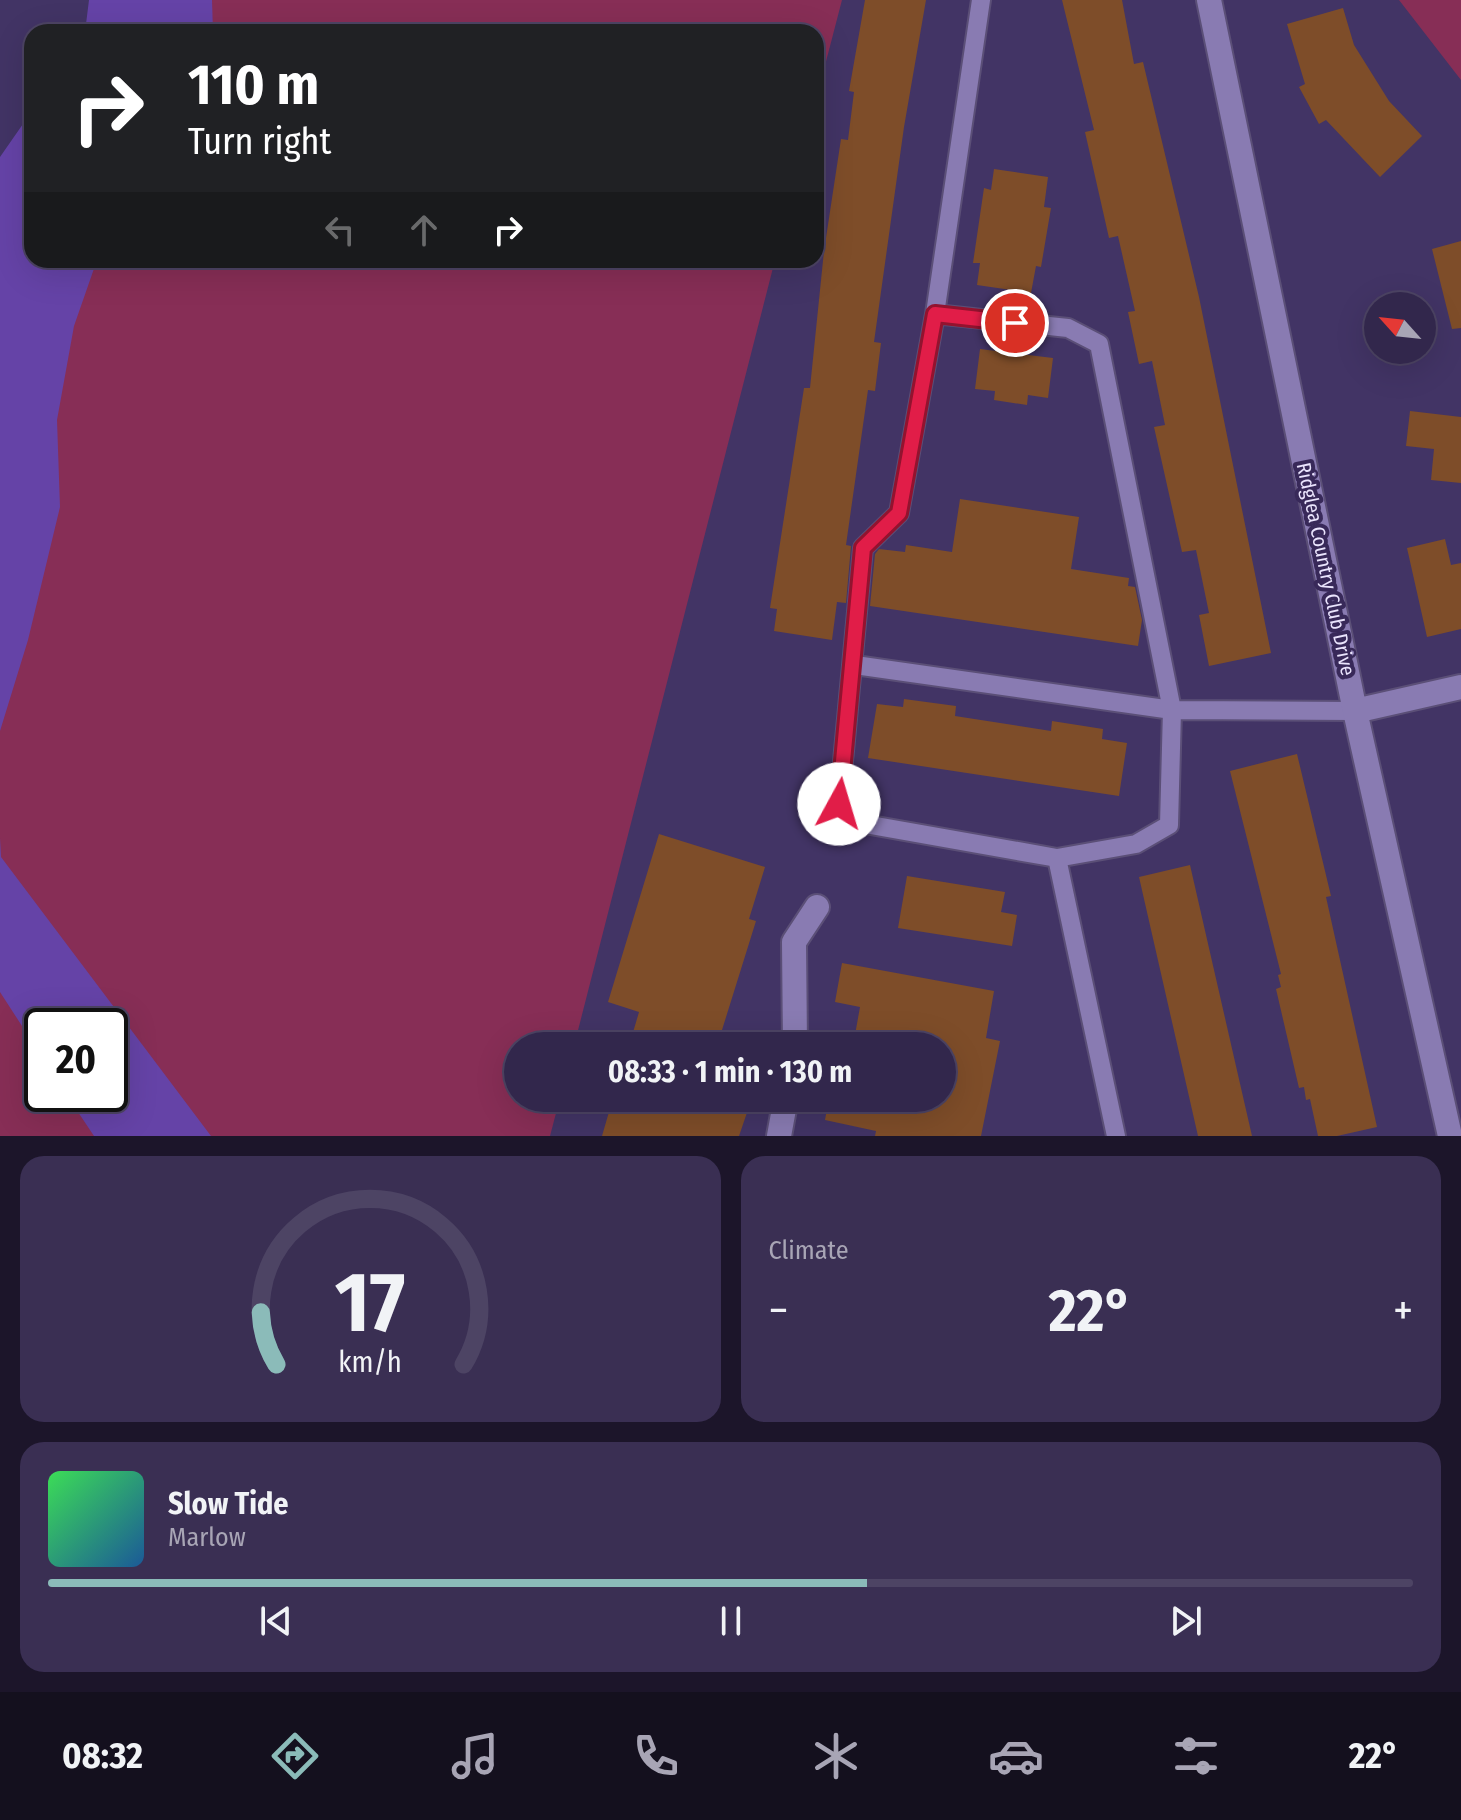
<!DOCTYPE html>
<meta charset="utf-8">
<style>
:root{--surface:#32274c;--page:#3a2f53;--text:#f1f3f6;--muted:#a8a5b5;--line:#4d4464;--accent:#8bbbb9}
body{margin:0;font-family:"Fira Sans Condensed",sans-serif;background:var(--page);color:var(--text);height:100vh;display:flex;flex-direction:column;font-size:30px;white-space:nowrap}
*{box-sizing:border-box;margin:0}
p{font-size:26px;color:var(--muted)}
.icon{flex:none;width:44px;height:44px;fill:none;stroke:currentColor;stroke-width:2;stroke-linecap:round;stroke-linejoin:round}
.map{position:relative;height:1136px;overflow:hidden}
.side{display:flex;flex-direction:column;gap:20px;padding:20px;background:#1c152a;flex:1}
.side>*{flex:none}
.guide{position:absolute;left:24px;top:24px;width:800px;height:244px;border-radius:24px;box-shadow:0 8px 32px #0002,0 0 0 2px var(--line);background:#202124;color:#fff;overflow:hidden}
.needle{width:52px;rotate:297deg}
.buttons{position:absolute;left:1364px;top:292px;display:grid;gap:16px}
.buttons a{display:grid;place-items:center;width:72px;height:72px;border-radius:50%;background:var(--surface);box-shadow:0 8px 32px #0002,0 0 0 2px var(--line);font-size:40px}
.speed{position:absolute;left:24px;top:1008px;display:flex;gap:16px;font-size:40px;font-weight:700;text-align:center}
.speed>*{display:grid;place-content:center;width:104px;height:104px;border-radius:50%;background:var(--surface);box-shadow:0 8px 32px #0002,0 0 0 2px var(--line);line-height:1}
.speed .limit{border:4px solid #111;border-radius:12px;background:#fff;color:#111}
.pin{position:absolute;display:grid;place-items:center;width:68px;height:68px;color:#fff;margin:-34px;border:4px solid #fff;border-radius:50%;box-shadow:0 2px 8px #0007}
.me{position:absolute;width:88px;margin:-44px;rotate:6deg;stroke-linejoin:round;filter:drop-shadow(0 0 6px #0008)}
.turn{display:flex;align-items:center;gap:28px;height:168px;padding:0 32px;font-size:36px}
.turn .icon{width:104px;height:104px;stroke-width:2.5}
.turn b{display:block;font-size:56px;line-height:68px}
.lanes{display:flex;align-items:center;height:76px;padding:0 32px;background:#0003;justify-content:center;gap:40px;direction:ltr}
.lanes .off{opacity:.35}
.big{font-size:60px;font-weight:700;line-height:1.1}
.side .tile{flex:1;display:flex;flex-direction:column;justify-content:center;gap:12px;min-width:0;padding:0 28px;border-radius:24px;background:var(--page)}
.side .dial{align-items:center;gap:0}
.dial svg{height:208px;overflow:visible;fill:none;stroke:var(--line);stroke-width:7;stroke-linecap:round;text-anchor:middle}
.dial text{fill:var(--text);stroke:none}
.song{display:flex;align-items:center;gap:24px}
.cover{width:96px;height:96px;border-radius:12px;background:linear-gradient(135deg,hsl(130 70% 55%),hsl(210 70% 35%))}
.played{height:8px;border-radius:4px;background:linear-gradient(90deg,var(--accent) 60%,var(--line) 60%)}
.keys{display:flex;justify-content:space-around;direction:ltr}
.heat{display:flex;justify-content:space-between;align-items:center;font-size:44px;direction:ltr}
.side .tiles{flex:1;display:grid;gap:20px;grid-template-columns:1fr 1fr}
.tile:last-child{grid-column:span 2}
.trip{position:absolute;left:504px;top:1032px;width:452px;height:80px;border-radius:40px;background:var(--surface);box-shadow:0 8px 32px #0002,0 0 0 2px var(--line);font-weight:700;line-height:80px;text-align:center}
.tab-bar{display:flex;height:128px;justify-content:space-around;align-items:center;background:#14101e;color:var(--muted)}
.tab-bar .icon{width:56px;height:56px}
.tab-bar .current{color:var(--accent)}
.tab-bar b{font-size:36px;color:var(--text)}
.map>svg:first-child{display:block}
</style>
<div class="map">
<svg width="1461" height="1136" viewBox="0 0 1461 1136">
<rect width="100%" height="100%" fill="#423465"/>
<!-- green -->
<path fill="#872e56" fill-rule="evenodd" d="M 136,0 L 842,0 L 816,100 L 816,32 L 115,32 Z
M 1399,0 L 1461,0 L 1461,80 Z
M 0,190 L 32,260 L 775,260 L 574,1046 L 518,1046 L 518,1098 L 560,1098 L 550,1136 L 0,1136 ZM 42,1026 L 110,1026 L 110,1094 L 42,1094 Z"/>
<!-- water -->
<path fill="#6543a7" d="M 89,0 L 212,0 L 213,32 L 85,32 Z
M 32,111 L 32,260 L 97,260 L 74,326 L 57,420 L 60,507 L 28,640 L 0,731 L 0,157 Z
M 0,838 L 1,857 L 211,1136 L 94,1136 L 66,1094 L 110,1094 L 110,1026 L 42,1026 L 42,1057 L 0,992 Z"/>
<!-- building -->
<path fill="#7e4d29" d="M 865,0 L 926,0 L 904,127 L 874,342 L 881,343 L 875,391 L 868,390 L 846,545 L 851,546 L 846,603 L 837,602 L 832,640 L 774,631 L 777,609 L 770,608 L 804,388 L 810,388 L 824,251 L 841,139 L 848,140 L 854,92 L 849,91 Z
M 1062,0 L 1122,0 L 1134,64 L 1143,62 L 1199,297 L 1271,653 L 1209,666 L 1199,615 L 1209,613 L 1196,550 L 1182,552 L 1154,427 L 1165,425 L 1152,361 L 1139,364 L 1128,312 L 1135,311 L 1118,236 L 1109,238 L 1085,132 L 1094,130 Z
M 1343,8 L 1354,45 L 1389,101 L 1422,136 L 1380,177 L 1326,120 L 1319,124 L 1299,87 L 1305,84 L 1287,24 Z
M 994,169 L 1048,177 L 1044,207 L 1051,208 L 1041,267 L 1036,266 L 1031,293 L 977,285 L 980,263 L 973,263 L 984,188 L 991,190 Z
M 1461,241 L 1461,328 L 1452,329 L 1432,249 Z
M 980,349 L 1053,358 L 1048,398 L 1028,395 L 1027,405 L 994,400 L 995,391 L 975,389 Z
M 1410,411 L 1461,417 L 1461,483 L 1431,480 L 1434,449 L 1406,446 Z
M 960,499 L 1079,517 L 1071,569 L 1129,578 L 1128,586 L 1135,587 L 1142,620 L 1138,646 L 870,606 L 875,554 L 879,549 L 905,552 L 906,545 L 952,552 Z
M 1445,539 L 1451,565 L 1461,563 L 1461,629 L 1427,637 L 1407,548 Z
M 904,699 L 956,706 L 955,716 L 1051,731 L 1052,721 L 1103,729 L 1102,739 L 1127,743 L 1119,796 L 868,758 L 877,704 L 903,707 Z
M 1297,754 L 1331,896 L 1326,897 L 1377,1127 L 1337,1136 L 1318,1136 L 1310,1099 L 1306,1100 L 1304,1087 L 1299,1088 L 1276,989 L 1281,987 L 1278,975 L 1281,974 L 1230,771 Z
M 659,834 L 765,867 L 749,919 L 756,921 L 717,1046 L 629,1046 L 639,1012 L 608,1002 Z
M 1190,865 L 1252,1136 L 1198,1136 L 1139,877 Z
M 907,876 L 1005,892 L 1001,912 L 1017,915 L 1012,946 L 898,928 Z
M 842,963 L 994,991 L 986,1038 L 1000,1041 L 981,1136 L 875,1136 L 876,1131 L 825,1120 L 829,1098 L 942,1098 L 942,1046 L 853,1046 L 860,1007 L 835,1002 Z
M 613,1098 L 752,1098 L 739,1136 L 602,1136 Z"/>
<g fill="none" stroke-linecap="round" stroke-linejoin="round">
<!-- lane casing -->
<g stroke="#5b4f77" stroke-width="22">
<path id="lane" d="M 935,314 L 981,0
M 855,665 L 1172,710 L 1099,344 L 1068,328 L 935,314 L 899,513 L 863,548 L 839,804 L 848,821 L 1057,858
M 1116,1136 L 1057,858 L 1136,844 L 1169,825 L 1172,710 L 1355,711"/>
</g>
<!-- street casing -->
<g stroke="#5b4f77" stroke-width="28">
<path id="street" d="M 1209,0 L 1355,711 L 1450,1136
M 1355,711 L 1461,687
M 795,1046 L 794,942 L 817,907
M 779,1136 L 786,1098"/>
</g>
<!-- lane -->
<use href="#lane" stroke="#897bb2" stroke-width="18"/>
<!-- street -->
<use href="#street" stroke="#897bb2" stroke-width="24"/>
</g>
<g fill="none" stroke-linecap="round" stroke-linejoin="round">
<!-- route casing -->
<g stroke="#92132f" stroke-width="20">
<path id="route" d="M 839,804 L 863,548 L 899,513 L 935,314 L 1015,323"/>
</g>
<!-- route -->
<use href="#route" stroke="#e11d48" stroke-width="14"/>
</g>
<g text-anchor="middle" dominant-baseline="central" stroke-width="8" stroke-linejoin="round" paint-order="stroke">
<!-- street labels -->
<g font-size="20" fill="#eae4fd" stroke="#382959">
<text transform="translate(1326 569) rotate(78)">Ridglea Country Club Drive</text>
</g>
</g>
</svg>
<div class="buttons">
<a><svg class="needle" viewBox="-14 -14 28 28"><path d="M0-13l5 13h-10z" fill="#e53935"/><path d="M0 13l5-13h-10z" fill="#a8a5b5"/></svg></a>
</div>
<div class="speed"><div class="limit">20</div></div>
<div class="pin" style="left:1015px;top:323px;background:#d93025"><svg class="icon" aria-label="arrive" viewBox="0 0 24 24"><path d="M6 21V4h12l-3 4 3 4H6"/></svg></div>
<svg class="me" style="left:839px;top:804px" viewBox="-20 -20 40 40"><circle r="19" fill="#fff"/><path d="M0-13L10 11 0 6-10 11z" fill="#e11d48"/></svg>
<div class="trip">08:33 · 1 min · 130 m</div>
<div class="guide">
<div class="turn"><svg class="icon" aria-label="right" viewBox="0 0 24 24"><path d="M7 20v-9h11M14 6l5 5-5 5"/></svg><div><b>110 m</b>Turn right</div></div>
<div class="lanes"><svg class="icon off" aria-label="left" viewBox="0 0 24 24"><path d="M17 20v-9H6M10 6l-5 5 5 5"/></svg><svg class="icon off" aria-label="ahead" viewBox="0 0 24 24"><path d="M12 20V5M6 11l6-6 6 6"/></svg><svg class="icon" aria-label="right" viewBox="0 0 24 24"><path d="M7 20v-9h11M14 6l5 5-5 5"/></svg></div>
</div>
</div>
<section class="side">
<div class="tiles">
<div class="tile dial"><svg viewBox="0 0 100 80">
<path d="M14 69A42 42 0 1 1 86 69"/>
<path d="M14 69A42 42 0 0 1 8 49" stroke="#8bbbb9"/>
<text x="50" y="56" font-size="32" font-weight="700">17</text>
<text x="50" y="72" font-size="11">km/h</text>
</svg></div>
<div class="tile"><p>Climate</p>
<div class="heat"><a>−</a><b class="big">22°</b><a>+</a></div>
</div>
<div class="tile">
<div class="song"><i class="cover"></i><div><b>Slow Tide</b><p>Marlow</p></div></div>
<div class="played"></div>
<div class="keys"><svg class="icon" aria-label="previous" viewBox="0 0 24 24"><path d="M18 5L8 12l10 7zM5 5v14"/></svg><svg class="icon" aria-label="pause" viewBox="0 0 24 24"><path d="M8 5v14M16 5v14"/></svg><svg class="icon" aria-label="next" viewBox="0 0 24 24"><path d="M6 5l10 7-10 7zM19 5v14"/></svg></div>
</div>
</div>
</section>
<nav class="tab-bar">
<b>08:32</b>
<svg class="icon current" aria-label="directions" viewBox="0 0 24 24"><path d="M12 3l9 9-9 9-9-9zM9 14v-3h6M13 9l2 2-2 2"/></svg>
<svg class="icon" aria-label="music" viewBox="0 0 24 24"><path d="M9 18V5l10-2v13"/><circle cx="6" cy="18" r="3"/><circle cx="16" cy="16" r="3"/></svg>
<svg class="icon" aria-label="phone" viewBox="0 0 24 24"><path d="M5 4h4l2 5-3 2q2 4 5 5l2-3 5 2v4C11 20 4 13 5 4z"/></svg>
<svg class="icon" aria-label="climate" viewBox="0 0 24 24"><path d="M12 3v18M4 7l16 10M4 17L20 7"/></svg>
<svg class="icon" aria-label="car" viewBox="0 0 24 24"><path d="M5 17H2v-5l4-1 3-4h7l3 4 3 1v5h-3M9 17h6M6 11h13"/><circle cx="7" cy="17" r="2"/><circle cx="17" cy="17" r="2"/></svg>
<svg class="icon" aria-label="filters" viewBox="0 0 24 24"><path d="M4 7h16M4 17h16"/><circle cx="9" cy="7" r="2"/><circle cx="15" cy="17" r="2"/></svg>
<b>22°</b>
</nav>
